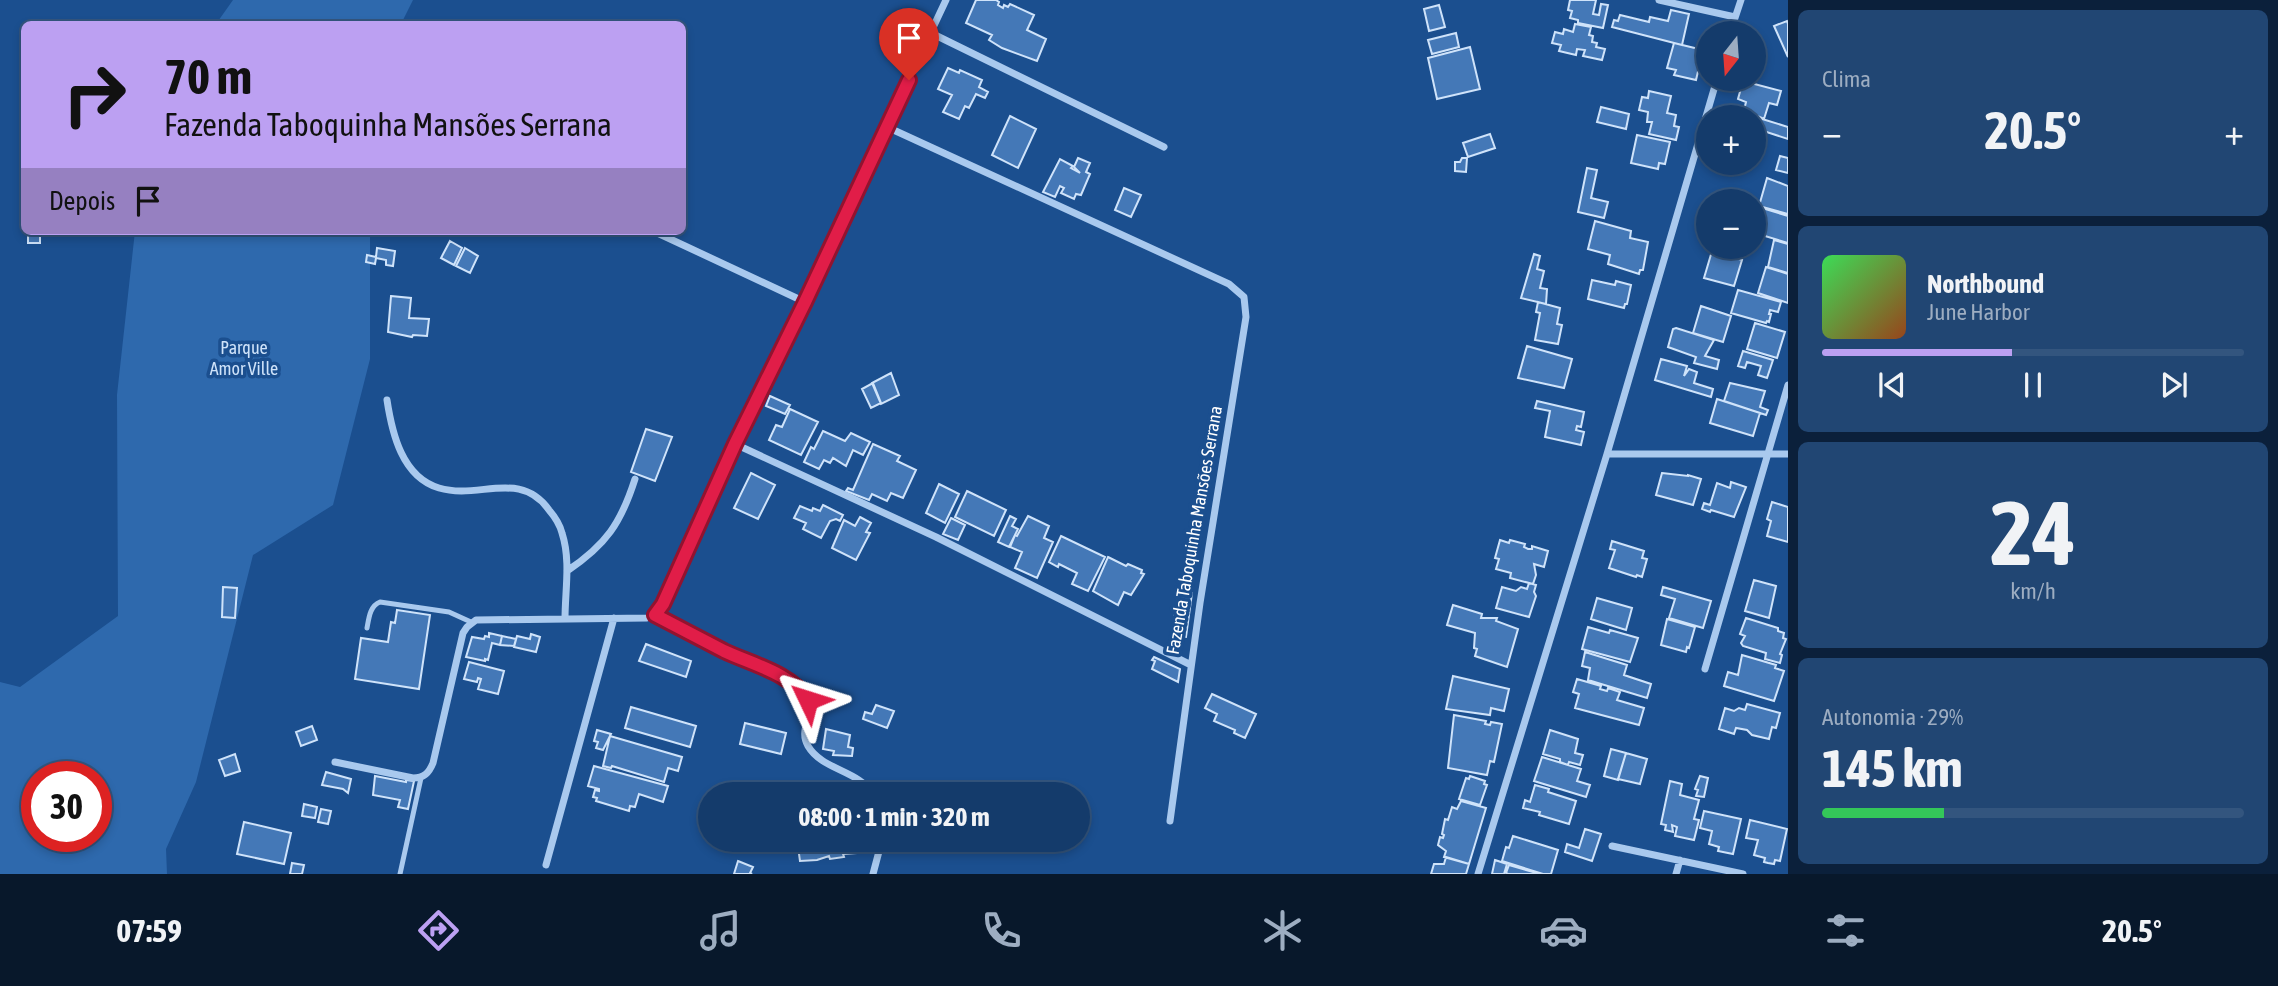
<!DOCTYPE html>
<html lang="pt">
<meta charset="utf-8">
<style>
:root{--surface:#143b6b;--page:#214673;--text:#f1f3f6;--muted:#9dadc1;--line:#33557e;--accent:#bca0f2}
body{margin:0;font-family:"Asap Condensed",sans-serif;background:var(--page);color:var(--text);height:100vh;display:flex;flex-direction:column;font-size:26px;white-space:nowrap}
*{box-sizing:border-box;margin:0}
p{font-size:23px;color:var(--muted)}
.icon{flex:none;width:38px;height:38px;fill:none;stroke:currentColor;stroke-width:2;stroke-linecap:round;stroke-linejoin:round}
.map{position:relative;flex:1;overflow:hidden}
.panel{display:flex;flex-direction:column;gap:10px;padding:10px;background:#0b203b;width:490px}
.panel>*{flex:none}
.top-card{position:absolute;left:21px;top:21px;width:665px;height:214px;border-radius:10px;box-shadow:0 4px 10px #0003,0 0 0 2px var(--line);background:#bca0f2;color:#111;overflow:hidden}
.needle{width:46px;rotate:197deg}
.tools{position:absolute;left:1696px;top:21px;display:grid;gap:14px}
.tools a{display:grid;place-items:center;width:70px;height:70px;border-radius:50%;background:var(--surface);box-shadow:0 4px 10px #0003,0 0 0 2px var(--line);font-size:35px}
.speed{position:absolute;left:21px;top:761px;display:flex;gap:14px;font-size:35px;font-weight:700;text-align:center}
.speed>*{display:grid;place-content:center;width:91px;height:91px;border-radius:50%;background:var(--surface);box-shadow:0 4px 10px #0003,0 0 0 2px var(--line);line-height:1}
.speed .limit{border:10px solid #d22;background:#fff;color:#111}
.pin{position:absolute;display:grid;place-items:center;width:60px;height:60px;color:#fff;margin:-72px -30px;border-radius:50% 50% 50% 0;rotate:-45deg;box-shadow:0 0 7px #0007}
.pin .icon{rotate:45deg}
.me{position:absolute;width:77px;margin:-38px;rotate:311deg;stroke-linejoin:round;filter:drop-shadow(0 0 5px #0008)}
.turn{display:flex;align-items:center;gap:24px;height:147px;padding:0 28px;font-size:32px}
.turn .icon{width:91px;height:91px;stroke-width:2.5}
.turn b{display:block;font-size:49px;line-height:60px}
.then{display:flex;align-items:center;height:66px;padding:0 28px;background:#0003;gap:14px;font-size:26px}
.big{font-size:52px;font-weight:700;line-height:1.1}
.panel .widget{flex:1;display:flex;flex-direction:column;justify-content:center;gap:10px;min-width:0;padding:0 24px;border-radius:10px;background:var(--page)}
.panel .dial{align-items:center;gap:0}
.dial b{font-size:91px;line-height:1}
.song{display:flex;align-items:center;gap:21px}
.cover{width:84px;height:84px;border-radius:10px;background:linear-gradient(135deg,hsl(130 70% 55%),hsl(20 70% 35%))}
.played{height:7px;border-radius:4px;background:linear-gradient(90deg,var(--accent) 45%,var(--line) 45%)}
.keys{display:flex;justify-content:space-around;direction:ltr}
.heat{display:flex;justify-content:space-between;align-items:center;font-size:38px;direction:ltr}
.charge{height:10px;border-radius:5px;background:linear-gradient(90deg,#34c759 29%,var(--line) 0)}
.trip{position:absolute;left:698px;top:782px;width:392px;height:70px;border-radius:35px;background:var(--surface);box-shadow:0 4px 10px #0003,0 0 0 2px var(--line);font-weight:700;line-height:70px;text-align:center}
.menu{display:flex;height:112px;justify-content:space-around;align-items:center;background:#08182b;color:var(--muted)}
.menu .icon{width:49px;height:49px}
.menu .on{color:var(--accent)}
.menu b{font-size:32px;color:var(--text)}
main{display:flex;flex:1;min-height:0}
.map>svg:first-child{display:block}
</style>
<main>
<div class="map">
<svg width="1788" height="874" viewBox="0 0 1788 874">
<rect width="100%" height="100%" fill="#1b4f8f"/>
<!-- green -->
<path fill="#2e69ad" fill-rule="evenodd" d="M 233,0 L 413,0 L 401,24 L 216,24 Z
M 135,231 L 370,231 L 370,359 L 333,505 L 253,555 L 196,782 L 166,849 L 167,874 L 0,874 L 0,682 L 20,687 L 118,616 L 117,395 ZM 37,777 L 96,777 L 96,836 L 37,836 Z"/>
<!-- building -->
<path fill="#4478b7" stroke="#cfe3fa" stroke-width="2" d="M 976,0 L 996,0 L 999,2 L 998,5 L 1003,8 L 1004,5 L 1008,7 L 1010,4 L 1034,15 L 1027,30 L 1046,39 L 1037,61 L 1002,48 L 989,40 L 992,35 L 966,23 Z
M 1570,0 L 1596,0 L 1593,14 L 1599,15 L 1601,4 L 1608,5 L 1603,28 L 1578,23 L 1578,20 L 1570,18 L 1572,11 L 1568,10 Z
M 1439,5 L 1445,27 L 1429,31 L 1424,9 Z
M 1671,10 L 1689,14 L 1682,45 L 1612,27 L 1614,20 L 1618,21 L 1620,15 L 1649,22 L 1650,17 L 1668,21 Z
M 1787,21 L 1788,24 L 1788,57 L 1774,26 Z
M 1575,24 L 1591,27 L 1589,35 L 1593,36 L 1592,42 L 1597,43 L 1596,47 L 1605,49 L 1602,60 L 1583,56 L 1585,50 L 1577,49 L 1576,55 L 1559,51 L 1561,45 L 1552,43 L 1555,32 L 1563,34 L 1564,29 L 1573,32 Z
M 1456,33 L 1459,47 L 1432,54 L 1428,40 Z
M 1674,43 L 1703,50 L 1696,80 L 1674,75 L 1676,70 L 1667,68 Z
M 1470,47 L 1480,89 L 1437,99 L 1428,58 Z
M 948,68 L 959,73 L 960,70 L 982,80 L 979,87 L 988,92 L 985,98 L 976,94 L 969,108 L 965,106 L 959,119 L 943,112 L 952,95 L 938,89 Z
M 1743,81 L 1781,91 L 1777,105 L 1769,103 L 1764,119 L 1744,110 L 1746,102 L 1738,99 Z
M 1649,91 L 1671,96 L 1667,113 L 1676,115 L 1674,126 L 1679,127 L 1676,140 L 1649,134 L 1652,122 L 1647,122 L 1648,112 L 1639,110 L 1642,97 L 1648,98 Z
M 1601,107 L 1629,114 L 1626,129 L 1597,122 Z
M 1010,116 L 1036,129 L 1018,168 L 992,155 Z
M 1759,118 L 1788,127 L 1788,139 L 1754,128 Z
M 1490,134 L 1495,148 L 1468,157 L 1463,143 Z
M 1637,135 L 1670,142 L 1665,164 L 1659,163 L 1658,169 L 1631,163 Z
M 1780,156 L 1788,158 L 1788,173 L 1776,170 Z
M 1078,158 L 1090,163 L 1086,172 L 1090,174 L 1081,195 L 1076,194 L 1074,199 L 1061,193 L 1064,188 L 1060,186 L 1055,197 L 1043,192 L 1060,159 L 1073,166 L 1071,168 L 1080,173 L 1074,167 Z
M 1462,158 L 1467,158 L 1466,172 L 1455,171 L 1455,162 L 1460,162 Z
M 1587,168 L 1597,170 L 1591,198 L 1608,202 L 1604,218 L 1578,212 Z
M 1767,178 L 1788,186 L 1788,214 L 1759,206 Z
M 1124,188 L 1141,195 L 1131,217 L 1115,210 Z
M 1762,208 L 1788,216 L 1788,243 L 1755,233 Z
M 1595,221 L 1631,231 L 1630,238 L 1648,242 L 1643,270 L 1640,270 L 1639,274 L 1608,264 L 1610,255 L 1588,249 Z
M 28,231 L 40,231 L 40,243 L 28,243 Z
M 1774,240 L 1788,244 L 1788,273 L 1768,267 Z
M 450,241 L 462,248 L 454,265 L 441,258 Z
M 377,248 L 395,251 L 393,266 L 386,265 L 386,260 L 376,258 L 375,264 L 366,262 L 367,255 L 376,257 Z
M 465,248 L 478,256 L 470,273 L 456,266 Z
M 1712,251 L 1742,260 L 1734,286 L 1704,278 Z
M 1534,254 L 1540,256 L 1537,269 L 1544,271 L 1540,288 L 1547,289 L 1546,304 L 1521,298 Z
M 1766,267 L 1788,274 L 1788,303 L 1758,293 Z
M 1592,280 L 1615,285 L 1616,281 L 1631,285 L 1627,304 L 1625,304 L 1624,308 L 1588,299 Z
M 1738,290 L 1781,302 L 1778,312 L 1770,310 L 1769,314 L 1771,314 L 1769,322 L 1767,321 L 1766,323 L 1731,313 Z
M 391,296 L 411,298 L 409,318 L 429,319 L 427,336 L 413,335 L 412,337 L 388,332 Z
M 1538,302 L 1560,308 L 1557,324 L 1562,325 L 1558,344 L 1535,340 L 1540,313 L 1536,312 Z
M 1701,306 L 1731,316 L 1723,342 L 1693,333 Z
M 1755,323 L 1785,332 L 1777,358 L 1747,349 Z
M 1676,328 L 1714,340 L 1705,356 L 1719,360 L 1717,369 L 1694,363 L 1696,357 L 1668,347 L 1673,329 Z
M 1527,346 L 1572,359 L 1564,388 L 1518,378 Z
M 1743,351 L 1773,360 L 1767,378 L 1758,375 L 1761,366 L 1747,362 L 1745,368 L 1738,366 Z
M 1661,359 L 1687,366 L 1684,376 L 1689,369 L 1697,372 L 1694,383 L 1713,389 L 1711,397 L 1655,380 Z
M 891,373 L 899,395 L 881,404 L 872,383 Z
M 873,383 L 881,403 L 871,408 L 862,389 Z
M 1730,383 L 1765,391 L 1760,407 L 1768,410 L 1766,415 L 1724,401 Z
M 770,396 L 790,405 L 785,414 L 766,406 Z
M 1717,399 L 1760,413 L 1753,436 L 1710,423 Z
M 1537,401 L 1584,412 L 1581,427 L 1577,426 L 1576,430 L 1584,432 L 1581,445 L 1545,437 L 1550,411 L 1535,408 Z
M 790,409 L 818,422 L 801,455 L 769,440 L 776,425 L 782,427 Z
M 646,429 L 672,437 L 655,481 L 631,472 Z
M 823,431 L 845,441 L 851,433 L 870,442 L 863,455 L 853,450 L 846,466 L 833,458 L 830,463 L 824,460 L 819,469 L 804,462 L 811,447 L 814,449 Z
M 873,444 L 900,456 L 897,461 L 916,470 L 903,498 L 891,493 L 887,501 L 872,494 L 869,500 L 846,491 L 848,488 L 853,490 Z
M 751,473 L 775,485 L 758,519 L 734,508 Z
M 1662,473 L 1688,476 L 1688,475 L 1701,479 L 1693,505 L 1656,495 Z
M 1731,482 L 1746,487 L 1734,517 L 1711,510 L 1710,512 L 1702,509 L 1704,503 L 1710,505 L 1717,483 L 1730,488 Z
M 939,484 L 959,494 L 945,523 L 926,513 Z
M 967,491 L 1006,510 L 994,536 L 955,517 Z
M 1772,502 L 1788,507 L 1788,542 L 1767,536 L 1771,521 L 1767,519 Z
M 823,505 L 843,515 L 840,521 L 836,519 L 830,521 L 821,538 L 803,529 L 806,523 L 794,518 L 800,506 L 812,511 L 813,508 L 820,511 Z
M 1010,516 L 1016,519 L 1012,526 L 1018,529 L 1009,547 L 998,542 Z
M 1028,516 L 1049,526 L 1044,538 L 1053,542 L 1037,578 L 1015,568 L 1022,552 L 1010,547 L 1015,535 L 1017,536 Z
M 860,517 L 871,523 L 866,532 L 870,533 L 856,560 L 832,548 L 844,520 L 855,526 Z
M 951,518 L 965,525 L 958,540 L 943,534 Z
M 1061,536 L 1105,557 L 1088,591 L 1072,584 L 1077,573 L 1059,564 L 1058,567 L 1049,562 Z
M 1500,540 L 1509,543 L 1510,540 L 1525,544 L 1524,547 L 1528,549 L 1532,549 L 1532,546 L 1548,551 L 1544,567 L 1534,564 L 1536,575 L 1533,584 L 1510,578 L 1511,573 L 1496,569 L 1499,559 L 1495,558 Z
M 1612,541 L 1644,551 L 1642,558 L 1647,559 L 1642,577 L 1637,575 L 1636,577 L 1609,568 L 1615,550 L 1610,549 Z
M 1108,557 L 1126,566 L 1128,564 L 1142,570 L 1141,573 L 1144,574 L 1131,595 L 1124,592 L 1118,605 L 1093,591 Z
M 1754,580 L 1776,586 L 1769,618 L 1745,611 Z
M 1529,583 L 1536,585 L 1534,592 L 1536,596 L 1529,617 L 1496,608 L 1502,587 L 1516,591 L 1521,587 L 1527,589 Z
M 223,587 L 237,588 L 235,618 L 222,617 Z
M 1663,587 L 1711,601 L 1703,628 L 1669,618 L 1675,599 L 1661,595 Z
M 1180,588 L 1192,593 L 1186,637 L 1171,635 Z
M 1597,598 L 1632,608 L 1626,630 L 1591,619 Z
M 1453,605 L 1482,614 L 1481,618 L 1497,618 L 1496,621 L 1518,629 L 1507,667 L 1475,656 L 1477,649 L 1474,648 L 1475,633 L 1447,625 Z
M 397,610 L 430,615 L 419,689 L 355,679 L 361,638 L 388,642 L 391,622 L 395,623 Z
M 1746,618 L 1778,628 L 1778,631 L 1784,633 L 1783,638 L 1786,639 L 1780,654 L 1782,655 L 1780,663 L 1765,659 L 1766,653 L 1743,646 L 1741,643 L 1745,636 L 1740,634 Z
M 1667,619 L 1695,627 L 1689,648 L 1687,647 L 1686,652 L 1661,645 Z
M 1588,627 L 1609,633 L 1610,630 L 1638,638 L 1630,662 L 1582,649 Z
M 489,633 L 502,636 L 500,645 L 492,643 L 488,660 L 485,659 L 485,661 L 466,657 L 472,637 L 484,639 L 485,636 L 489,637 Z
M 531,634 L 540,637 L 536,652 L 514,647 L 517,636 L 530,639 Z
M 502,636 L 516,639 L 514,646 L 500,645 Z
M 646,644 L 691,661 L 686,677 L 639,661 Z
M 1585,652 L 1627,665 L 1624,675 L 1651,684 L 1647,698 L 1588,680 L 1590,668 L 1582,666 Z
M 1742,655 L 1776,665 L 1775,668 L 1784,671 L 1774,701 L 1724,686 L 1728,672 L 1738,675 Z
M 1154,657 L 1180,669 L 1178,682 L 1152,669 L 1155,661 L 1152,660 Z
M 469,662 L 504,671 L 498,694 L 478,689 L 481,679 L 478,678 L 477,682 L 464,679 Z
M 1453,676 L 1509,689 L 1504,711 L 1491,708 L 1490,715 L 1446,709 Z
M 1577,679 L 1601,686 L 1600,689 L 1607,691 L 1608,688 L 1620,692 L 1617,700 L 1644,708 L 1639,725 L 1575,708 L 1579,694 L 1573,692 Z
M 1212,694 L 1256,714 L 1245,738 L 1234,733 L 1235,730 L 1214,721 L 1217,714 L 1205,708 Z
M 1747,704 L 1780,713 L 1776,728 L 1772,727 L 1769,739 L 1752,735 L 1747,730 L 1736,728 L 1734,734 L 1719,729 L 1725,708 L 1734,711 L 1739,708 L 1745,710 Z
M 876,705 L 894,711 L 887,728 L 863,719 L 865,712 L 872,714 Z
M 631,707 L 696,726 L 690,747 L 625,728 Z
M 1454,715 L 1486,721 L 1485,724 L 1490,725 L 1491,722 L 1502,724 L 1494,762 L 1490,761 L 1487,775 L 1448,768 Z
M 745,723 L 786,733 L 781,754 L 740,744 Z
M 312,726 L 317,740 L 301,746 L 296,732 Z
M 826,729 L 850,735 L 848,747 L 853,748 L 852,756 L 833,755 L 834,751 L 823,749 Z
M 597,730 L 611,734 L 603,750 L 596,748 L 598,742 L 594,741 Z
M 1550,730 L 1578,739 L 1575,753 L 1583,755 L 1580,765 L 1569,762 L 1568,765 L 1560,762 L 1560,759 L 1543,754 Z
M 610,736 L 682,757 L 678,771 L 668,768 L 664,782 L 612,766 L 611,768 L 603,766 Z
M 1611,749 L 1626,753 L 1618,780 L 1604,776 Z
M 1626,753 L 1647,759 L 1640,784 L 1618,779 Z
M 235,754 L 240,771 L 225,776 L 219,760 Z
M 1542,757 L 1581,769 L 1577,781 L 1590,785 L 1586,797 L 1534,781 Z
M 594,766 L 668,786 L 663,802 L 639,794 L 635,807 L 630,806 L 629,811 L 596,801 L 597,798 L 593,797 L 595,790 L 599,791 L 599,789 L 588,786 Z
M 326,772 L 351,779 L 348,793 L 343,789 L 322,785 Z
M 375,776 L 406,782 L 406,780 L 414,781 L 408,809 L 398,807 L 400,800 L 373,795 Z
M 1470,776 L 1485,781 L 1484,784 L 1487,785 L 1480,805 L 1459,799 L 1466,778 L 1469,779 Z
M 1700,776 L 1708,778 L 1704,797 L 1696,796 L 1698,790 L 1695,789 Z
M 1670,781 L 1682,784 L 1680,795 L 1699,800 L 1694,819 L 1699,820 L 1694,840 L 1675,836 L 1677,827 L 1672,825 L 1673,832 L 1665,830 L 1666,825 L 1661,824 Z
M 1535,785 L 1549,789 L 1548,792 L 1576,801 L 1569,824 L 1539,815 L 1540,812 L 1523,808 L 1525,800 L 1530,802 Z
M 1461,801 L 1486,808 L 1469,864 L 1444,857 L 1446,851 L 1438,845 L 1440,837 L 1443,838 L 1444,835 L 1442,834 L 1445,819 L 1448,820 L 1452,807 L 1457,809 Z
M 304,804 L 317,807 L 315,818 L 302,816 Z
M 321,809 L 331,811 L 328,824 L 318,822 Z
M 1704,811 L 1741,819 L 1733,854 L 1718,851 L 1719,847 L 1709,844 L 1712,831 L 1700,828 Z
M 1750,820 L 1787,829 L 1780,861 L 1775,860 L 1774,864 L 1768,863 L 1764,862 L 1765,858 L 1754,855 L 1758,840 L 1746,838 Z
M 244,822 L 291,833 L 284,864 L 237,854 Z
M 1585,829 L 1601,834 L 1592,861 L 1565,852 L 1567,844 L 1579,848 Z
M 1513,836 L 1558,850 L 1551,874 L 1543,874 L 1502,861 L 1506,847 L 1509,848 Z
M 797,840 L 822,840 L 823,849 L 828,849 L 827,840 L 854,840 L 856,853 L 843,854 L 844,857 L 830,859 L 829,856 L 817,860 L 800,861 Z
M 1446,857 L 1469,864 L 1466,874 L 1431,874 L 1434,864 L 1444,864 Z
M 1495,860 L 1507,864 L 1504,874 L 1492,874 Z
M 738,861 L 753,867 L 750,873 L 752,874 L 734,874 Z
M 292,863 L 304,865 L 302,874 L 290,874 Z
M 1509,865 L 1540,874 L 1508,874 L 1506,873 Z"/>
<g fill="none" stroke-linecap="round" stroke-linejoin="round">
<!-- service -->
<path stroke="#a9c9ee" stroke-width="5" d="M 367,628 C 369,617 370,606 380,602 L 449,612 L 471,622
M 400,874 L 421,778"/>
<!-- minor -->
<path stroke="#a9c9ee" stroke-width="7" d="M 1659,0 L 1735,17
M 931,33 L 1164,147
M 1730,33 L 1741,0
M 887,127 L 1229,284 L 1244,297 L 1246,317 L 1200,603 L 1170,821
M 653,231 L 805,302
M 387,400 C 392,433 402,477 439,488 C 479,500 520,469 549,510 C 555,517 560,525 562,533 C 571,561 565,590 565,619
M 735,444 L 936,537 L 1191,665
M 1607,454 L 1788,454
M 567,571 C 606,545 621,523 635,479
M 655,615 L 796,685 C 823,713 796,725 808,746 C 822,770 858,770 873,794
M 1705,669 L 1788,385
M 335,762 L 413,778 C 424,778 429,773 433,763 L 463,633 L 467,627 L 476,620 L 647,618 L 658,612 L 946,0
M 1612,846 L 1743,874
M 546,865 L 614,618
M 873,874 L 882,840
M 1478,874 L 1607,454 L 1717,79
M 1676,874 L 1680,860"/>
</g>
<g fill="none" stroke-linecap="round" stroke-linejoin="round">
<!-- route casing -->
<g stroke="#92132f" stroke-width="18">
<path id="route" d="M 808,700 C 791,673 751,664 724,651 C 701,639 678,627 655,615 L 663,604 L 735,444 L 805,302 L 909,80"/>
</g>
<!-- route -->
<use href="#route" stroke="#e11d48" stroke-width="12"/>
</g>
<g text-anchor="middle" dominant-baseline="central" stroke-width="7" stroke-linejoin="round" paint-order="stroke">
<!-- park labels -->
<g font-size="18" fill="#cfe3fa" stroke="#1b4f8f">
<text x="244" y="347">Parque<tspan x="244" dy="21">Amor Ville</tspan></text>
</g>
<!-- street labels -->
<g font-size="18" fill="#fff" stroke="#1b4f8f">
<text transform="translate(1194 530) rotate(-80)">Fazenda Taboquinha Mansões Serrana</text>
</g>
</g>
</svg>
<div class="tools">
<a><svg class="needle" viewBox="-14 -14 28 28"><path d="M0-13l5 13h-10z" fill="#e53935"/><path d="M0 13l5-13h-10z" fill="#9dadc1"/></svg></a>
<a>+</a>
<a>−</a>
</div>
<div class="speed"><div class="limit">30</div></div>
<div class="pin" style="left:909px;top:80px;background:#d93025"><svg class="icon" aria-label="arrive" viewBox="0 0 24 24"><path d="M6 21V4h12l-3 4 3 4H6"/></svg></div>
<svg class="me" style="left:808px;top:700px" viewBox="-20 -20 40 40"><path d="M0-17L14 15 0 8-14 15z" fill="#e11d48" stroke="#fff" stroke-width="4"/></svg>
<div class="trip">08:00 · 1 min · 320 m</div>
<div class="top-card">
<div class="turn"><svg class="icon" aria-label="right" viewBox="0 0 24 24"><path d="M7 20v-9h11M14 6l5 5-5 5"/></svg><div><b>70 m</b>Fazenda Taboquinha Mansões Serrana</div></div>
<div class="then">Depois<svg class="icon" aria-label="arrive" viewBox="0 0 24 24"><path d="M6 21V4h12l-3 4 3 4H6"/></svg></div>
</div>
</div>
<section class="panel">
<div class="widget"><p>Clima</p>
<div class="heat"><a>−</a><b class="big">20.5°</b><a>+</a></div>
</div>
<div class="widget">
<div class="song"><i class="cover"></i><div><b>Northbound</b><p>June Harbor</p></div></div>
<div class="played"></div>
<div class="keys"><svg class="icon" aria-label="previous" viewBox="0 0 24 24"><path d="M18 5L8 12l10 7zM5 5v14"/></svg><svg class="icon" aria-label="pause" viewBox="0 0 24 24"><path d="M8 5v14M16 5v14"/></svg><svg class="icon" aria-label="next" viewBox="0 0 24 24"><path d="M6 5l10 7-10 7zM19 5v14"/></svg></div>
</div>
<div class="widget dial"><b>24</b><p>km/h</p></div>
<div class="widget"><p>Autonomia · 29%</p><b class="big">145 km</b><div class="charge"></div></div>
</section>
</main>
<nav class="menu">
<b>07:59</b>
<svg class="icon on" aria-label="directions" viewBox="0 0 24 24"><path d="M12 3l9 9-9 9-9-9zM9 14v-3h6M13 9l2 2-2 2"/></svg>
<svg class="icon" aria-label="music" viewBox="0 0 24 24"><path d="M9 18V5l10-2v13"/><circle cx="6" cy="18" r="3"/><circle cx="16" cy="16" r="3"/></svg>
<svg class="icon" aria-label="phone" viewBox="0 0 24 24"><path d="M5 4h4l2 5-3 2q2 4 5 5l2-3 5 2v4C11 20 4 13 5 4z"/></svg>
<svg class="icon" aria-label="climate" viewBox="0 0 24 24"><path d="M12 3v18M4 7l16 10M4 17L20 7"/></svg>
<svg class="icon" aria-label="car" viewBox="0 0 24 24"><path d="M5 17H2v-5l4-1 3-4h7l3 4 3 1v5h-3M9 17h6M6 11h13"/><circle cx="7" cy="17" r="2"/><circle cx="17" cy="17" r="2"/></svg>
<svg class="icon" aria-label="filters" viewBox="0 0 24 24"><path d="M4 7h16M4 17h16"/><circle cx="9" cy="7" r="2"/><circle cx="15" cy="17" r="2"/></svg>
<b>20.5°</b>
</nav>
